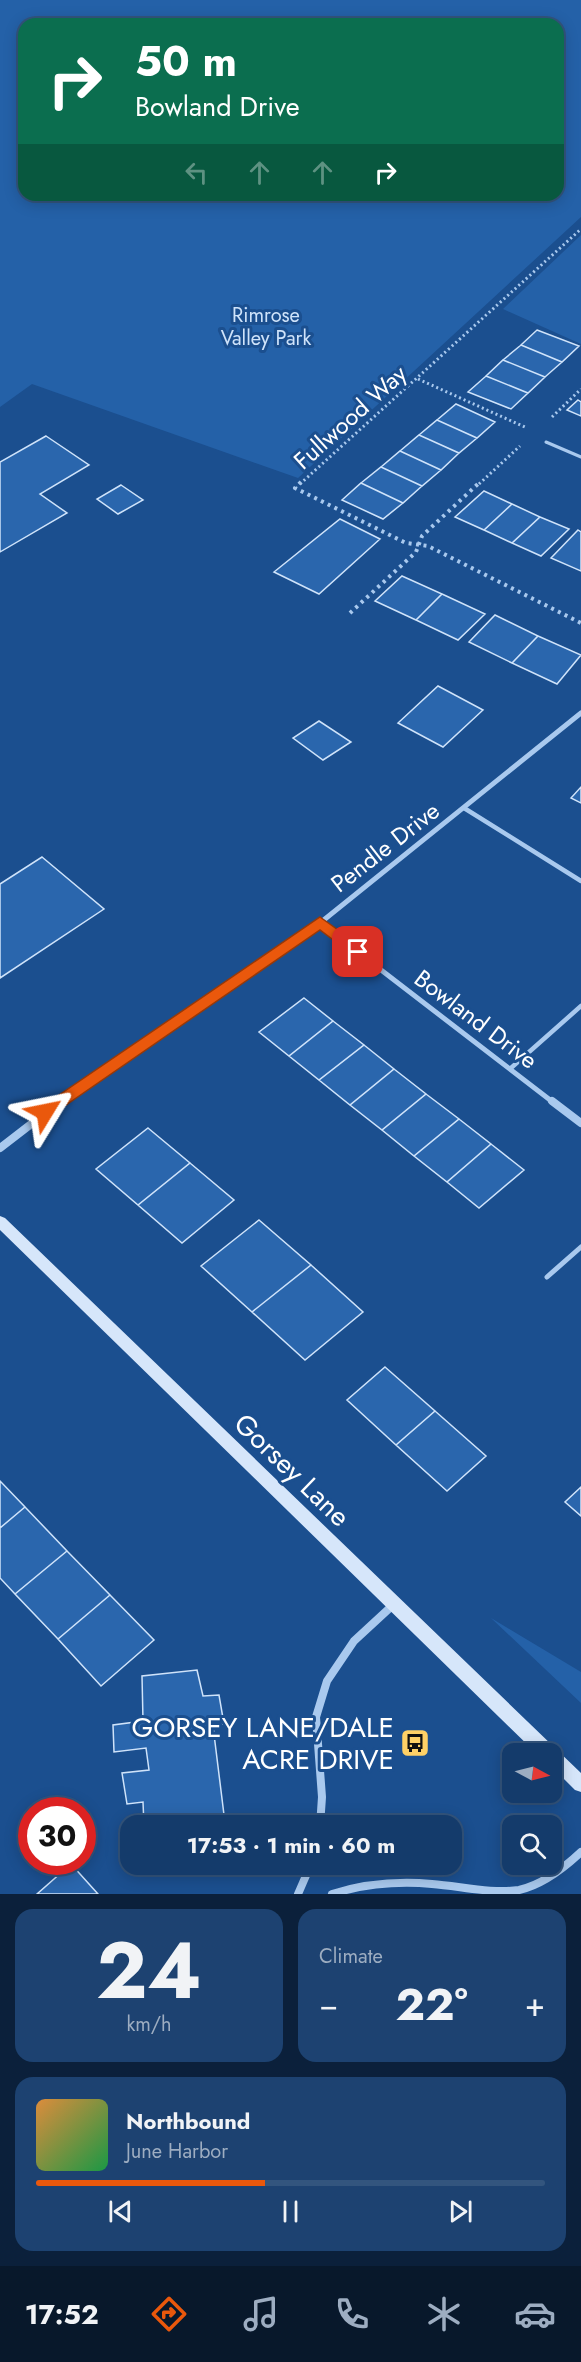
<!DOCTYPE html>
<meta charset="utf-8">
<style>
:root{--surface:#143b6b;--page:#1d4271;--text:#f1f3f6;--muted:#9dadc1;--line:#33557e;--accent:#ea580c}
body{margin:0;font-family:Jost,sans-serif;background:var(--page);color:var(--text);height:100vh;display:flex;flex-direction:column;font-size:22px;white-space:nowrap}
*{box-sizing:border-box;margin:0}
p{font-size:20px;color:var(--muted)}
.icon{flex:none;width:33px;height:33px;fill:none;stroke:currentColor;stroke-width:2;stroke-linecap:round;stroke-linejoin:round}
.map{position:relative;height:1894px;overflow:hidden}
.details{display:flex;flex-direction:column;gap:15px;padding:15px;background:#0b203b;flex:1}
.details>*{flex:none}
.top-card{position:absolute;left:18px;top:18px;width:546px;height:183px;border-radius:18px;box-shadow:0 3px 15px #0003,0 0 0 2px var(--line);background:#0b6e4f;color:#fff;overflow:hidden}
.needle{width:39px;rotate:97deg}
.tools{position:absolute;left:502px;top:1743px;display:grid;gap:12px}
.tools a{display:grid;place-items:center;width:60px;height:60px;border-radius:12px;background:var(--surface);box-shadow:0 3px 15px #0003,0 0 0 2px var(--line);font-size:30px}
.speed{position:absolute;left:18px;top:1797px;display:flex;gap:12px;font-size:30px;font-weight:700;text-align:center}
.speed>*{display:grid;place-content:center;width:78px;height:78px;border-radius:50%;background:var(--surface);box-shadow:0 3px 15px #0003,0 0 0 2px var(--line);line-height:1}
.speed .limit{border:9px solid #d22;background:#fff;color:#111}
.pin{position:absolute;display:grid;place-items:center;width:51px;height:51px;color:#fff;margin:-26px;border-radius:12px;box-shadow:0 3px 9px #0006}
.me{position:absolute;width:66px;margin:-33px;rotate:55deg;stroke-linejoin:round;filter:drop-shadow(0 0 4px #0008)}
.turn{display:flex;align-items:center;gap:21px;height:126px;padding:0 18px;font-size:27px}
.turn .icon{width:78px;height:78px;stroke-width:2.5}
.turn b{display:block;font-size:42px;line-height:51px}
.lanes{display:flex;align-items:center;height:57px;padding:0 18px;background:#0003;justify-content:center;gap:30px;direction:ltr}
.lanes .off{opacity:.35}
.big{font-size:45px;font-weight:700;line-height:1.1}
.details .card{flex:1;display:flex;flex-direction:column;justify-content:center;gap:9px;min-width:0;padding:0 21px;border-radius:18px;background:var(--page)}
.details .dial{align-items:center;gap:0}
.dial b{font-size:78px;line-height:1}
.song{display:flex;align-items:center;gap:18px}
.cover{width:72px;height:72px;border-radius:9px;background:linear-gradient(135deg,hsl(30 70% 55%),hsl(140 70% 35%))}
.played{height:6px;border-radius:3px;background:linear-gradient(90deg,var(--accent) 45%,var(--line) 45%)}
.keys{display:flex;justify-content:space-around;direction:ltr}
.heat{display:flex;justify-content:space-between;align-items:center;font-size:33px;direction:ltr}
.details .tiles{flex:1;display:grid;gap:15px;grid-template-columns:1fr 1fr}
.card:last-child{grid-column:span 2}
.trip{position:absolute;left:120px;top:1815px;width:342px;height:60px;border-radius:18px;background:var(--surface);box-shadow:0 3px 15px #0003,0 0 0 2px var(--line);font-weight:700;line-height:60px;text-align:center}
.menu{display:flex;height:96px;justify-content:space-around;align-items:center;background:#08182b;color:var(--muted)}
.menu .icon{width:42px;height:42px}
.menu .current{color:var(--accent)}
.menu b{font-size:27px;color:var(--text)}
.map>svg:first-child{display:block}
</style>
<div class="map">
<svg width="581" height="1894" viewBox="0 0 581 1894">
<rect width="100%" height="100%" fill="#1b4f8f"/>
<!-- green -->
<path fill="#2461a8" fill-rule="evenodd" d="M 0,0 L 581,0 L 581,217 L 298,478 L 32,384 L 0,407 ZM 24,24 L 558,24 L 558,195 L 24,195 Z
M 581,235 L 581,344 L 503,309 Z
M 491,1618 L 581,1672 L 581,1703 Z"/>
<!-- building -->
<path fill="#2a66ad" stroke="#cfe3fa" stroke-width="1.5" d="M 537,330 L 579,346 L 562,362 L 521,345 Z
M 521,345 L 562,362 L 545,377 L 503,360 Z
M 503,360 L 545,377 L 528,393 L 486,376 Z
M 486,376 L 528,393 L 511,409 L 468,392 Z
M 578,400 L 581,402 L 581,416 L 567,410 Z
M 456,404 L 495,422 L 477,438 L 437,420 Z
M 437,420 L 477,438 L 459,453 L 419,435 Z
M 419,435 L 459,453 L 441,470 L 400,451 Z
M 46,436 L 89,465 L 40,494 L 67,513 L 0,552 L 0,462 Z
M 400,451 L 441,470 L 422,486 L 381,467 Z
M 381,467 L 422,486 L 403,503 L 361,483 Z
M 361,483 L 403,503 L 383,519 L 342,500 Z
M 121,485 L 143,500 L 118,514 L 97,499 Z
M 484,491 L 512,504 L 484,530 L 455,517 Z
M 512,504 L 540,517 L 512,543 L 484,530 Z
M 540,517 L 569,529 L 541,556 L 512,543 Z
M 340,519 L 380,539 L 319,594 L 274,572 Z
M 578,530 L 581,532 L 581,571 L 551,558 Z
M 402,576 L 442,594 L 416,620 L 375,601 Z
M 442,594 L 485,614 L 458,640 L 416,620 Z
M 495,615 L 538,636 L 512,663 L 469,642 Z
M 538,636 L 581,655 L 557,684 L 512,663 Z
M 438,686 L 483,710 L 443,747 L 398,723 Z
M 319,721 L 351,742 L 323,760 L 293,738 Z
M 581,787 L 581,803 L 571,798 Z
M 42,857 L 104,909 L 0,978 L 0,884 Z
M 304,998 L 333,1021 L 289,1056 L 259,1032 Z
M 333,1021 L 364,1045 L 319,1080 L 289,1056 Z
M 364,1045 L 394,1069 L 350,1105 L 319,1080 Z
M 394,1069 L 426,1094 L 382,1130 L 350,1105 Z
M 426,1094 L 459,1119 L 414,1156 L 382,1130 Z
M 459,1119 L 491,1144 L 447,1182 L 414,1156 Z
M 148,1128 L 190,1163 L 138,1205 L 96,1169 Z
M 491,1144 L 524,1170 L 479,1208 L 447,1182 Z
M 190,1163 L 234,1200 L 182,1243 L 138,1205 Z
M 259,1220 L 311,1265 L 252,1312 L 201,1266 Z
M 311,1265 L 363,1312 L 305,1360 L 252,1312 Z
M 385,1367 L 435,1411 L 396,1445 L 347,1400 Z
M 435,1411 L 486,1456 L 447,1491 L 396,1445 Z
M 0,1481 L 25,1507 L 0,1528 Z
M 581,1487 L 581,1516 L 565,1502 Z
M 25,1507 L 67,1551 L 15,1594 L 0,1578 L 0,1528 Z
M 67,1551 L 110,1595 L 58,1639 L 15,1594 Z
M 110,1595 L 154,1640 L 101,1686 L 58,1639 Z
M 197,1670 L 203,1696 L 219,1695 L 224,1724 L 213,1726 L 225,1823 L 144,1826 L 143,1802 L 127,1804 L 122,1773 L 149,1770 L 146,1748 L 114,1752 L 113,1725 L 143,1721 L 142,1676 Z
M 71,1864 L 98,1894 L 37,1894 Z"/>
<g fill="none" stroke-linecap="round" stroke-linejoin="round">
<!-- path-far1 -->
<path stroke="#a9c9ee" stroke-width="3" stroke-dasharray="2 3" stroke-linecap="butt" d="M 418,379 L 527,428
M 552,417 L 581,389
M 300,484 L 581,229
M 479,484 L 520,446"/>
<!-- path -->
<path stroke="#a9c9ee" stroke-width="4" stroke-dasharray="3 4.5" stroke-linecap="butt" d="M 301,482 L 295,488 L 406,543 L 428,546 L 581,623
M 350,613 L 416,552 L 422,536 L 480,482"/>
<!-- lane-far2 -->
<path stroke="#a9c9ee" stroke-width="3" d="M 546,442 L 581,457"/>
<!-- lane-far1 -->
<path stroke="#a9c9ee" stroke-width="4.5" d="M 464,808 L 581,881
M 511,1068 L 581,1006"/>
<!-- lane -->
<path stroke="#a9c9ee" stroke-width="5" d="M 547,1277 L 581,1247"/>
<!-- street-far1 -->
<path stroke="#a9c9ee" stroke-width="5" d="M 320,923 L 554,1103
M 59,1103 L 320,923 L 581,713"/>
<!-- street -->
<path stroke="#a9c9ee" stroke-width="8" d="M 552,1101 L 581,1123
M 0,1148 L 61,1101
M 320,1826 L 322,1797 L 316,1717 L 327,1681 L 354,1641 L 393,1605
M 298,1894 L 311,1864
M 332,1894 C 364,1884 398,1881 432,1884 C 460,1886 491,1894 519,1890 C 542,1885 564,1868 581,1852"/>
<!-- secondary -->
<path fill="#d6e6fa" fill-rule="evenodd" d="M 0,1216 L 5,1218 L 581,1773 L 581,1792 L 575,1790 L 552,1767 L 552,1754 L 537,1754 L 0,1230 Z"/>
</g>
<!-- route -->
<path fill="#ea580c" stroke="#983908" stroke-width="1.5" d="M 320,917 L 363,948 L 363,955 L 353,955 L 320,930 L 50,1116 L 40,1116 L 38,1112 L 40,1108 Z"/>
<!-- icons -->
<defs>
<g id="bus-square" transform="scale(1.5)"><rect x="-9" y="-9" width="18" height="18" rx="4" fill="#ffd166" stroke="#1b4f8f"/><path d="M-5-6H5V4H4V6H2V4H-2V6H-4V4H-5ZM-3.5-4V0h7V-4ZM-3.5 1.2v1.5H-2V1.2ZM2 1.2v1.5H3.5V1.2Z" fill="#111"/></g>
</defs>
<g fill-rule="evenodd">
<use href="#bus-square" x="415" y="1743"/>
</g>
<g text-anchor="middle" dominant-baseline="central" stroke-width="6" stroke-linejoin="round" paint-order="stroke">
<!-- far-park labels -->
<g font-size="20" fill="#cfe3fa" stroke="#1b4f8f">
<text x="266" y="315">Rimrose<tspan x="266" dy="23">Valley Park</tspan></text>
</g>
<!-- street labels -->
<g font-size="24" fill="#fff" stroke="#1b4f8f">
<text transform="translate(350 417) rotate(-42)">Fullwood Way</text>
<text transform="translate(385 847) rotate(-38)">Pendle Drive</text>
<text transform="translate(476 1019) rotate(37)">Bowland Drive</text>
</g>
<!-- near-street labels -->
<g font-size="28" fill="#fff" stroke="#1b4f8f">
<text transform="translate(292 1470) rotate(44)">Gorsey Lane</text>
</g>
<!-- near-poi labels -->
<g font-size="28" fill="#fff" stroke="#1b4f8f" text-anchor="end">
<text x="394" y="1727">GORSEY LANE/DALE<tspan x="394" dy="32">ACRE DRIVE</tspan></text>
</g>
</g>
</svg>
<div class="tools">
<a><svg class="needle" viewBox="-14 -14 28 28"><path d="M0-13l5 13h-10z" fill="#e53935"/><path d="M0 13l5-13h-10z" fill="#9dadc1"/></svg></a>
<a><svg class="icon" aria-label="search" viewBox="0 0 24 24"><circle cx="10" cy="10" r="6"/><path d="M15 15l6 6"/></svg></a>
</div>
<div class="speed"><div class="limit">30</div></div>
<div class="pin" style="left:358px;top:952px;background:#d93025"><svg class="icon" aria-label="arrive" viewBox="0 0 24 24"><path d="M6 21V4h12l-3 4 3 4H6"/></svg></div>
<svg class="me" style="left:45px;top:1112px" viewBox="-20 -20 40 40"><path d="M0-17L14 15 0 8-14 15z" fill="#ea580c" stroke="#fff" stroke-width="4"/></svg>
<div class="trip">17:53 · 1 min · 60 m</div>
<div class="top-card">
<div class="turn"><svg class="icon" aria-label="right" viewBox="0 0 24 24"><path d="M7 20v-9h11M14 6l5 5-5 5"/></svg><div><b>50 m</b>Bowland Drive</div></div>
<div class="lanes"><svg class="icon off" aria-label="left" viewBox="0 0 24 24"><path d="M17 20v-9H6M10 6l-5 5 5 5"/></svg><svg class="icon off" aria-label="ahead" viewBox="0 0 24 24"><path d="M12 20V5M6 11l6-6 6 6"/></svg><svg class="icon off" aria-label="ahead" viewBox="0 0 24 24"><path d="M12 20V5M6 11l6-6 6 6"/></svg><svg class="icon" aria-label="right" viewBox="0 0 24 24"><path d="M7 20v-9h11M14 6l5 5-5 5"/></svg></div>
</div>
</div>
<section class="details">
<div class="tiles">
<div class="card dial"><b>24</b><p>km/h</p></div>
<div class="card"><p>Climate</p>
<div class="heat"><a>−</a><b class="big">22°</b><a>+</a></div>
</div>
<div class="card">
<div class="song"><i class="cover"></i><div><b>Northbound</b><p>June Harbor</p></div></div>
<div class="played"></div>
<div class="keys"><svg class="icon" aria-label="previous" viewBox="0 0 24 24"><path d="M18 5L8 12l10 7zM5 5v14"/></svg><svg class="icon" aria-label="pause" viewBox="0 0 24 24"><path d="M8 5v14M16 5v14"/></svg><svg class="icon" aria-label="next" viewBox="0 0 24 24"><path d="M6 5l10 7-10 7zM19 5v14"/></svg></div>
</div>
</div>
</section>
<nav class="menu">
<b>17:52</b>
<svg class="icon current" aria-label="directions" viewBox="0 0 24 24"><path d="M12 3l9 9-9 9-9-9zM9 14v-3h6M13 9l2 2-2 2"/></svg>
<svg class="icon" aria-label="music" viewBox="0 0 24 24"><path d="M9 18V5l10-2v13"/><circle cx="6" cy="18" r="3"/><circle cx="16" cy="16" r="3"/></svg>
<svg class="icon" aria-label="phone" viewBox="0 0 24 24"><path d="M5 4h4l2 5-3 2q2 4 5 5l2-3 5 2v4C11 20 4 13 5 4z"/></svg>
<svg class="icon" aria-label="climate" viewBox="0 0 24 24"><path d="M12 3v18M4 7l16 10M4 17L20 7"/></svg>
<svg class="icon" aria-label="car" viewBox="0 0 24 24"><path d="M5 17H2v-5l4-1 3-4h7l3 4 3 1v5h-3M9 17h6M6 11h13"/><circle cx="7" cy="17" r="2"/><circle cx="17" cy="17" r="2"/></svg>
</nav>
